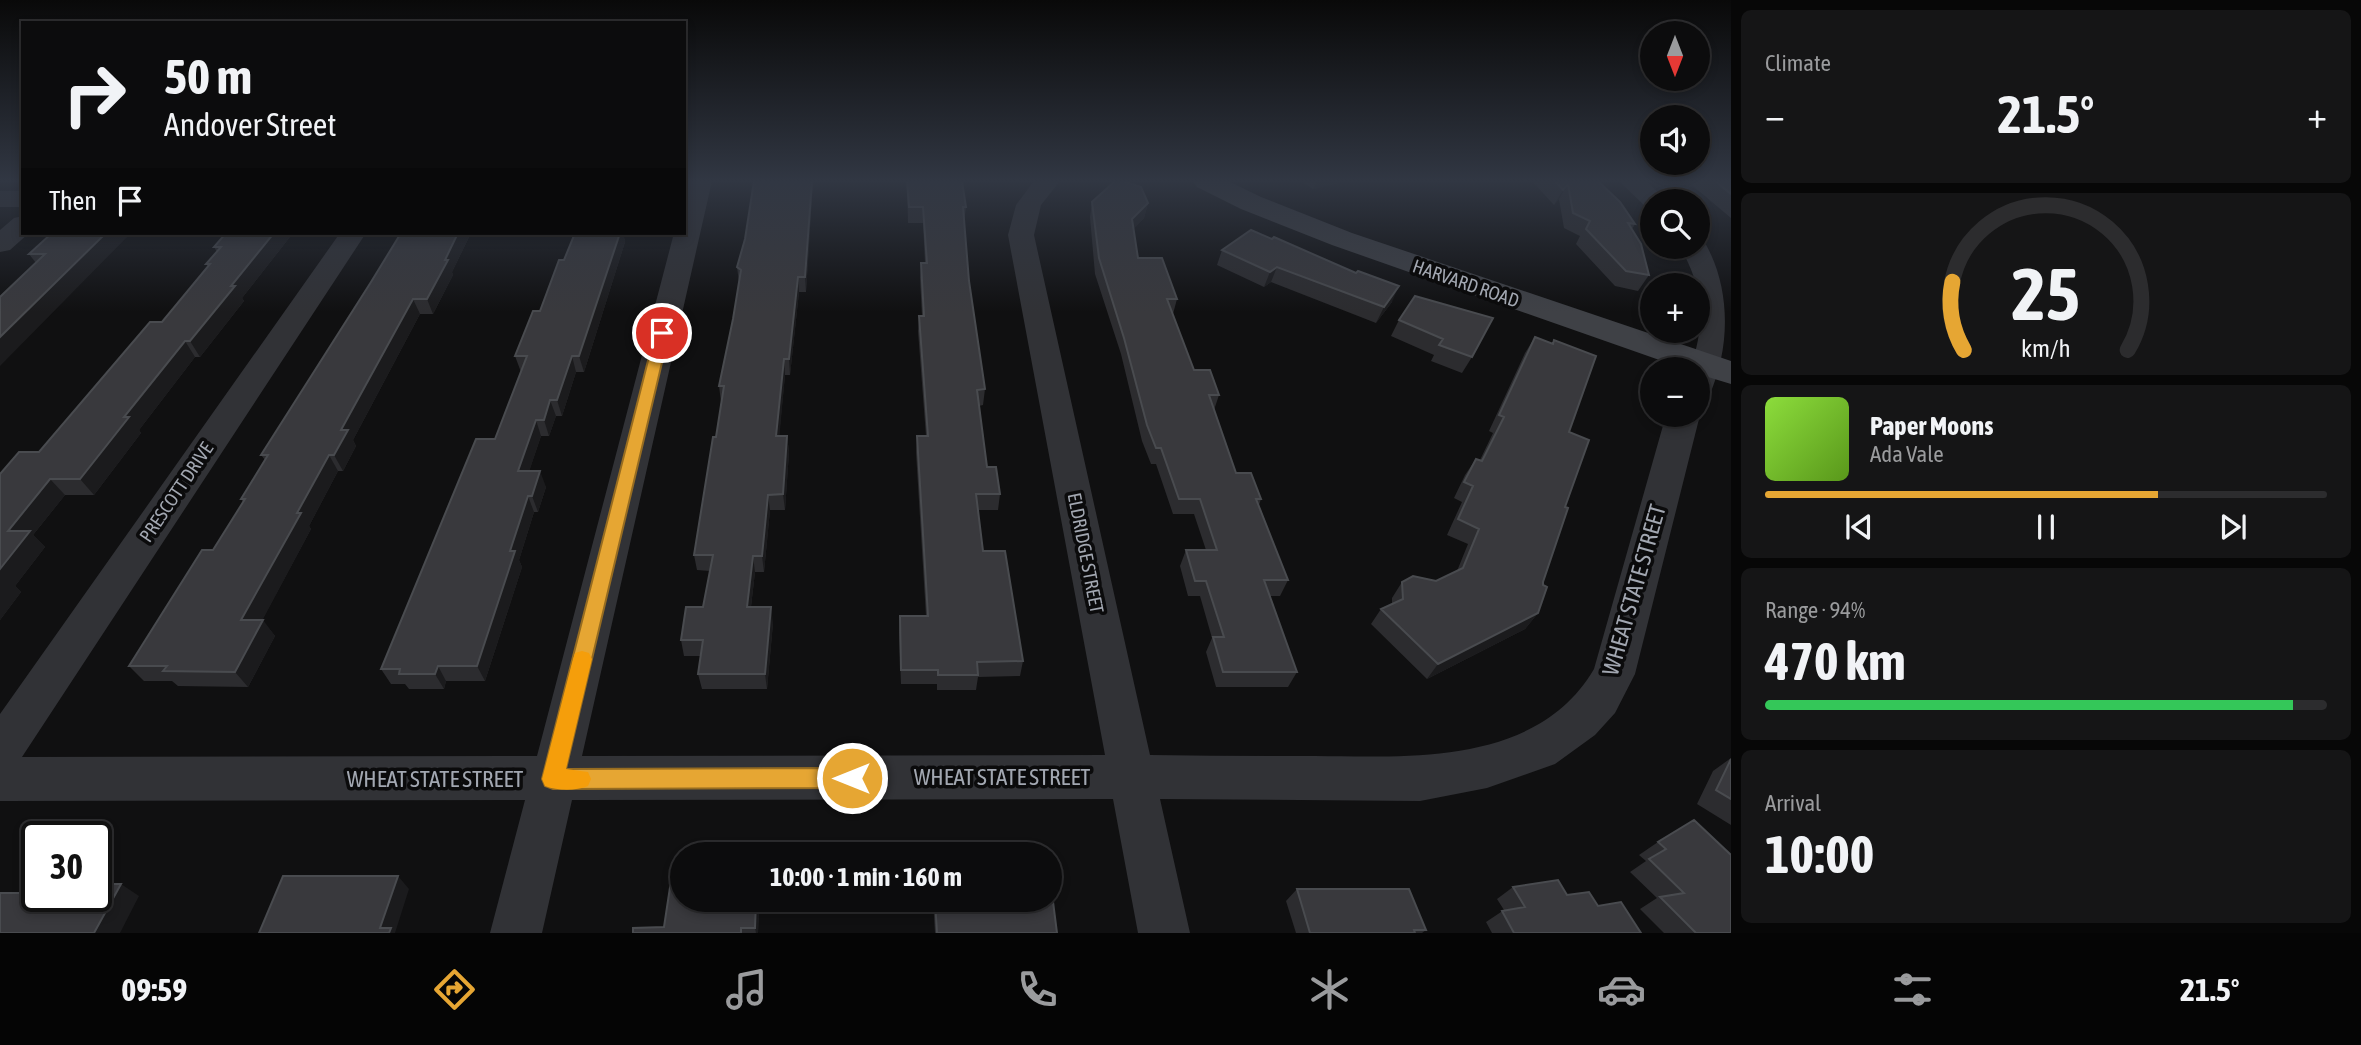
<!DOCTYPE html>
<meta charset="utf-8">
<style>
:root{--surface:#0c0c0d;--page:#151516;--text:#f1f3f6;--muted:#9a9b9d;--line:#2c2c2e;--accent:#e6a633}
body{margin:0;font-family:"Asap Condensed",sans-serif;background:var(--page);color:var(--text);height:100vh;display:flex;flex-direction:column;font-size:26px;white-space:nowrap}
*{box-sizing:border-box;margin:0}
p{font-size:23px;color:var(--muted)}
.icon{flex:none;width:38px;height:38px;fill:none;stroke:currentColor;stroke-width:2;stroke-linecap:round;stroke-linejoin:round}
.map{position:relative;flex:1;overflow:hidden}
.side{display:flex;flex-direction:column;gap:10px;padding:10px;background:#070707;width:630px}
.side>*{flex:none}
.hud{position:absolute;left:21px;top:21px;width:665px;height:214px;border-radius:0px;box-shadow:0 4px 10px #0003,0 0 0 2px var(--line);background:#0c0c0d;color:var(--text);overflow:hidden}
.needle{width:46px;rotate:180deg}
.controls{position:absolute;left:1640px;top:21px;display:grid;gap:14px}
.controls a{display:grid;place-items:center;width:70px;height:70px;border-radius:50%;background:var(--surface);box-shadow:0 4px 10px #0003,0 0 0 2px var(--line);font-size:35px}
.speed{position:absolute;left:21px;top:821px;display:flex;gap:14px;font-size:35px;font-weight:700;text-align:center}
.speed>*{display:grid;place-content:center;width:91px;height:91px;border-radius:50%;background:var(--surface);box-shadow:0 4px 10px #0003,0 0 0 2px var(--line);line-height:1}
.speed .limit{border:4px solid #111;border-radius:10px;background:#fff;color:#111}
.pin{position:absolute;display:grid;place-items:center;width:60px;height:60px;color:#fff;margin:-30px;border:4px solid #fff;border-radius:50%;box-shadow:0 2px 7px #0007}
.me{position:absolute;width:77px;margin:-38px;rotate:270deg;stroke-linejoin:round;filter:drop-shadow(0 0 5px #0008)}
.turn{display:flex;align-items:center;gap:24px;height:147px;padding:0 28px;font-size:32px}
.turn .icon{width:91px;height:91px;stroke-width:2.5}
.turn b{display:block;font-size:49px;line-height:60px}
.then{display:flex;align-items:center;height:66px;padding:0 28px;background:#0003;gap:14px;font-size:26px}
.big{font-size:52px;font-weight:700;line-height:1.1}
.side .widget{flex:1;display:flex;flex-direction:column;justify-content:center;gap:10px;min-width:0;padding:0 24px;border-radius:10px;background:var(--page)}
.side .dial{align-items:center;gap:0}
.dial svg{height:182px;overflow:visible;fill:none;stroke:var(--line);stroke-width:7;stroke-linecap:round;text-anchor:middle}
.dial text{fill:var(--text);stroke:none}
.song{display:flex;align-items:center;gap:21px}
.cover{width:84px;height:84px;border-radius:10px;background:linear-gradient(135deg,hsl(90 70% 55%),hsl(90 70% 35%))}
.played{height:7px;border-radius:4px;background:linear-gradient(90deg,var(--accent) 70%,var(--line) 70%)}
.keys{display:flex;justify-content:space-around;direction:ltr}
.heat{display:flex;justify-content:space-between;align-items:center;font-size:38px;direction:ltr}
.charge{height:10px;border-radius:5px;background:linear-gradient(90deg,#34c759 94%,var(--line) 0)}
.trip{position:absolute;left:670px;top:842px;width:392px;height:70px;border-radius:35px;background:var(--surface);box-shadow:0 4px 10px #0003,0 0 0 2px var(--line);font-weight:700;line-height:70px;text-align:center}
.dock{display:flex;height:112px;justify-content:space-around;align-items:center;background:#050505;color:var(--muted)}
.dock .icon{width:49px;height:49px}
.dock .current{color:var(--accent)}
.dock b{font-size:32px;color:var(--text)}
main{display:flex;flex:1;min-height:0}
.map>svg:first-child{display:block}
</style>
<main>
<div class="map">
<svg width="1731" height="933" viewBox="0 0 1731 933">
<rect width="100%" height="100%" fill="#101011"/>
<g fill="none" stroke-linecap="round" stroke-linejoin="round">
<!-- street -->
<path fill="#313236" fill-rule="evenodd" d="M 688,181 L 712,181 L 582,756 L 1105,755 L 1008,235 L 1016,205 L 1034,181 L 1060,181 L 1041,205 L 1034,235 L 1150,755 C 1205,756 1260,756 1315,756 C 1411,757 1538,765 1594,669 L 1666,415 L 1698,415 L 1698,412 L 1700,415 L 1635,674 L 1615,713 L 1595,735 L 1555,764 L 1487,788 L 1420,801 L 1160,799 L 1190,933 L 1138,933 L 1113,799 L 572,800 L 542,933 L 490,933 L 525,800 L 0,801 L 0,714 L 340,233 L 366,233 L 22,757 L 537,756 L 674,233 L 684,233 L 684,194 Z
M 1619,181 L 1646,181 L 1667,201 L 1652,201 L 1652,208 L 1645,206 Z
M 0,191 L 23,191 L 23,207 L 0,207 Z
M 23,216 L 23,233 L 29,233 L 10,250 L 0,252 L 0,230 L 14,218 Z
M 1698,240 L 1704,241 C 1731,287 1731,347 1709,396 L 1698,399 L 1698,369 L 1690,369 C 1706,323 1704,289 1680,247 L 1698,247 Z"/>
<!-- secondary -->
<path fill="#3f4146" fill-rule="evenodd" d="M 1193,181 L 1228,181 L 1261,197 L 1352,233 L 1731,361 L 1731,384 L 1698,374 L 1698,369 L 1685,369 L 1332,245 L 1241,209 L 1197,187 Z"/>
</g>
<!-- wall -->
<path fill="#2c2c2f" d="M 813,181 L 806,292 L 799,292 L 790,375 L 785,375 L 779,436 L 787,436 L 789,452 L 785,510 L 770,510 L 764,572 L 755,572 L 751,607 L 773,623 L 767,689 L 702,689 L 698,674 L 701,656 L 684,656 L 681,640 L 703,607 L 710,571 L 697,570 L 694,555 L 716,437 L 721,402 L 719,386 L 733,319 L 739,282 L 737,267 Z
M 907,181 L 966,207 L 964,222 L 969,281 L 985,389 L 983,405 L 979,406 L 987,467 L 1000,494 L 998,510 L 978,510 L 983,551 L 1023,661 L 1020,676 L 978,677 L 976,690 L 937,690 L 937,684 L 901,684 L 899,632 L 900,616 L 926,616 L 916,452 L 917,436 L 926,436 L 918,331 L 919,316 L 922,316 L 920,278 L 921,263 L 925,263 L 923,223 L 908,223 Z
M 1301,181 L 1346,181 L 1313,189 Z
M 1532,181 L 1598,181 L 1635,224 L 1632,229 L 1649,275 L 1638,291 L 1615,286 L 1576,244 L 1580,236 L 1564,228 L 1559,199 L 1554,205 Z
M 1687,181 L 1731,181 L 1731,218 Z
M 1092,202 L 1148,203 L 1144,218 L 1133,229 L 1138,258 L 1177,299 L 1173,314 L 1194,370 L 1219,395 L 1214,410 L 1236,473 L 1261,499 L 1259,505 L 1288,580 L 1280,596 L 1270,596 L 1297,672 L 1288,687 L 1216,687 L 1206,652 L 1212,638 L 1200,596 L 1188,596 L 1180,566 L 1186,550 L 1206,550 L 1194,514 L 1173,514 L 1156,464 L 1151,464 L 1142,441 L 1121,354 L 1095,274 L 1090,217 Z
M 131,233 L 36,263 L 29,254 Z
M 226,233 L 293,233 L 242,298 L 244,301 L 200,357 L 195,357 L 139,430 L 141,433 L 94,495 L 65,495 L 33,535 L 45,547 L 15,586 L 21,592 L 0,620 L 0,474 L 39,452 L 162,322 L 208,266 L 206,264 L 217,252 L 214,247 Z
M 401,233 L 471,233 L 452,272 L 453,275 L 433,314 L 420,314 L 353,440 L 356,446 L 343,471 L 338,471 L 309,526 L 311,529 L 262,620 L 275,636 L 248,687 L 178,686 L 172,681 L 144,681 L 129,666 L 213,550 L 243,502 L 241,499 L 265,460 L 261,455 L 371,282 Z
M 575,233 L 625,233 L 624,237 L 625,242 L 584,372 L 576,372 L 562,416 L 556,416 L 549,436 L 541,436 L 529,471 L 546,487 L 538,512 L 534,512 L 519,560 L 522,567 L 485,681 L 446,681 L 444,689 L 409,689 L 405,684 L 391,684 L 381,669 L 495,439 L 521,372 L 515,356 L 540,311 L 564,260 Z
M 1222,250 L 1392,302 L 1376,323 L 1271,282 L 1264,287 L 1217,265 Z
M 1415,296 L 1472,357 L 1462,373 L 1431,361 L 1434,355 L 1391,336 L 1399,320 Z
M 1535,337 L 1569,432 L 1565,507 L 1543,582 L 1538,613 L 1525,629 L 1427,679 L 1371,624 L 1381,609 L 1392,604 L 1392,598 L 1402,582 L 1436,581 L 1457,571 L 1468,544 L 1447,535 L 1462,502 L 1454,498 L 1465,475 L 1476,459 L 1480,460 L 1493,433 L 1489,431 L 1525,353 Z
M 1731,758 L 1731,825 L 1697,804 L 1713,771 Z
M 1658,842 L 1731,855 L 1731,933 L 1664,933 L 1640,909 L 1657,898 L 1630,872 L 1646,861 L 1639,855 Z
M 1513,887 L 1567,895 L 1598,906 L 1641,933 L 1492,933 L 1486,922 L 1504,910 L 1497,899 Z
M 1297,889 L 1426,930 L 1422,933 L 1296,933 L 1286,901 Z
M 682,900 L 758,900 L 759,905 L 758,933 L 633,933 L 664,927 Z
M 933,900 L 1050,900 L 1057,933 L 935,933 Z"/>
<!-- shaded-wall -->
<path fill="#1b1b1d" d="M 812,181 L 813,181 L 806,292 L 805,277 Z
M 1317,181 L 1346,181 L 1313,189 Z
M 1568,184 L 1559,199 L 1554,205 L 1563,190 Z
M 1148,203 L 1144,218 L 1128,235 L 1132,219 Z
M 106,233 L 131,233 L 0,366 L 0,337 Z
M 274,233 L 293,233 L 242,298 L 244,301 L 200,357 L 190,341 L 231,286 Z
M 458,233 L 471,233 L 452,272 L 453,275 L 433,314 L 427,299 Z
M 620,233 L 625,233 L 624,237 L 625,242 L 584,372 L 579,356 Z
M 1277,267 L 1271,282 L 1264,287 L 1270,272 Z
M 798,277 L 799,292 L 790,375 L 789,359 Z
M 1399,286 L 1392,302 L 1376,323 L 1384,307 Z
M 413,299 L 420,314 L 353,440 L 356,446 L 343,471 L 334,455 L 341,430 Z
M 185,341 L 195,357 L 139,430 L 141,433 L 94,495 L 80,479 L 124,417 Z
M 572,356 L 576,372 L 562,416 L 557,400 Z
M 784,359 L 785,375 L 778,452 L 776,436 Z
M 550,400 L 556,416 L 549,436 L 544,420 Z
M 536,420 L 541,436 L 524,487 L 518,471 Z
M 787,436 L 789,452 L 785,510 L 783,494 Z
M 329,455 L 338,471 L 309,526 L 311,529 L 254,636 L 241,620 L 297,513 Z
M 540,471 L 546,487 L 538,512 L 532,496 Z
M 50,479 L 65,495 L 33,535 L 45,547 L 15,586 L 21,592 L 0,620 L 0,569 L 8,531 Z
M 768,495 L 770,510 L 764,572 L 762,556 Z
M 528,496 L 534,512 L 519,560 L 522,567 L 485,681 L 477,666 L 510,551 Z
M 753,556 L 755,572 L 749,623 L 747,607 Z
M 771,607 L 773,623 L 767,689 L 765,674 Z
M 1538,613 L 1525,629 L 1427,679 L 1438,664 Z
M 263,620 L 275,636 L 248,687 L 235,672 Z
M 438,666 L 446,681 L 444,689 L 435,674 Z
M 398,876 L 409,889 L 395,933 L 385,933 L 380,928 Z
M 121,884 L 139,896 L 120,933 L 94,933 Z
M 756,900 L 758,900 L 759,905 L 758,933 L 756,933 L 755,928 Z"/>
<!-- building -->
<path fill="#39393d" stroke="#494b4f" stroke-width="2" d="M 754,181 L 812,181 L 805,277 L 798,277 L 789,359 L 784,359 L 776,436 L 787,436 L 783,494 L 768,495 L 762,556 L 753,556 L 747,607 L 771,607 L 765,674 L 698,674 L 703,640 L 681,640 L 686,607 L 703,607 L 713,555 L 694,555 L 713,437 L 716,437 L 724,386 L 719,386 L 733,319 L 741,270 L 737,267 L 745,239 Z
M 907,181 L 962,181 L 966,207 L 963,207 L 969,281 L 985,389 L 977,390 L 987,467 L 996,467 L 1000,494 L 976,494 L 983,551 L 1005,551 L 1023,661 L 977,662 L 978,675 L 938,675 L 938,670 L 901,670 L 900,616 L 928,616 L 917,436 L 928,436 L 919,316 L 924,316 L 921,263 L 927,263 L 923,207 L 909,207 Z
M 1115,181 L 1123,181 L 1141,187 L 1148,203 L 1132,219 L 1138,258 L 1162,258 L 1177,299 L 1167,299 L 1194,370 L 1210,370 L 1219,395 L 1209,395 L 1236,473 L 1251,473 L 1261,499 L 1256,499 L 1288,580 L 1264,580 L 1297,672 L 1223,672 L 1213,637 L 1224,637 L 1206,581 L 1195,581 L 1186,550 L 1217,550 L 1200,499 L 1179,499 L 1161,448 L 1156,448 L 1147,425 L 1124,338 L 1099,258 L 1092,202 Z
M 1555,181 L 1598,181 L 1620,202 L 1635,224 L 1628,223 L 1641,244 L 1649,275 L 1626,271 L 1586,229 L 1590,221 L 1573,213 L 1568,184 L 1563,190 Z
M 1715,181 L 1731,181 L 1731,194 Z
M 1251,230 L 1272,239 L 1274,237 L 1356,273 L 1358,271 L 1399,286 L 1384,307 L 1277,267 L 1270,272 L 1222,250 Z
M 52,233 L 106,233 L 0,337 L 0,297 L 45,254 L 29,254 Z
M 226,233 L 274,233 L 231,286 L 235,286 L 190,341 L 185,341 L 124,417 L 129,417 L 80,479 L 50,479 L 8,531 L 30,531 L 0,569 L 0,474 L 19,452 L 39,452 L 150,322 L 162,322 L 210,264 L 206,264 L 221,247 L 214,247 Z
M 401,233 L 458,233 L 445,260 L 448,260 L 427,299 L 413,299 L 341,430 L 348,430 L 334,455 L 329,455 L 297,513 L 301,513 L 241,620 L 263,620 L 235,672 L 163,671 L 167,666 L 129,666 L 202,550 L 213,550 L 245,499 L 241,499 L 268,455 L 261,455 L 371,282 Z
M 575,233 L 620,233 L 579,356 L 572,356 L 557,400 L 550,400 L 544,420 L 536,420 L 518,471 L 540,471 L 532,496 L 528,496 L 510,551 L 515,551 L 477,666 L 438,666 L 435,674 L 399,674 L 400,669 L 381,669 L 476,439 L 495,439 L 527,356 L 515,356 L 533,311 L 540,311 L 559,260 L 564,260 Z
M 1415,296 L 1493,318 L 1472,357 L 1439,345 L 1443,339 L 1399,320 Z
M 1535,337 L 1553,344 L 1554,340 L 1596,356 L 1569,432 L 1589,440 L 1565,507 L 1568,508 L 1543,582 L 1543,585 L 1547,587 L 1538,613 L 1438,664 L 1381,609 L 1403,599 L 1402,582 L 1413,576 L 1436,581 L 1463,568 L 1479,529 L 1458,519 L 1473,486 L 1464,482 L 1476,459 L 1482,461 L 1504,417 L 1499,415 Z
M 1731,759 L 1731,799 L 1716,790 Z
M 1694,820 L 1731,855 L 1731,933 L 1696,933 L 1660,897 L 1684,893 L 1649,859 L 1666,849 L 1658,842 Z
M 674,861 L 682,861 L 682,900 L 756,900 L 755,928 L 741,928 L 741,933 L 633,933 L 633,928 L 664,927 Z
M 283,876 L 398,876 L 380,928 L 391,928 L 389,933 L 259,933 Z
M 1050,878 L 1057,933 L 937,933 L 935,900 L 1050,900 Z
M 1558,880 L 1567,895 L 1589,892 L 1598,906 L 1621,902 L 1641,933 L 1514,933 L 1502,911 L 1525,907 L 1513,887 Z
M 96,884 L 121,884 L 94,933 L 0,933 L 0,893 L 37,893 L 37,896 L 96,896 Z
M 1297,889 L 1409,889 L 1426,930 L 1414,930 L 1415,933 L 1310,933 Z"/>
<!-- sky -->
<linearGradient id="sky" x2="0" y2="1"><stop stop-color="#090909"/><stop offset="0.58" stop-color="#313743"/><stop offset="1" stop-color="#313743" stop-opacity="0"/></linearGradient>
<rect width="1731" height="312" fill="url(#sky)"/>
<!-- route -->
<path fill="#e6a633" stroke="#966c21" stroke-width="2" d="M 662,329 L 669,333 L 566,769 L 852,768 L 859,771 L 863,778 L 859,785 L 852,788 L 553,789 L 545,786 L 542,779 L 655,333 Z"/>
<!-- slow -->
<path fill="#f59e0b" d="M 582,651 L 589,653 L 592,659 L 566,769 L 588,772 L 591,779 L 588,786 C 576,791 558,791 545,786 L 542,779 L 573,659 L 575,653 Z"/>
<g text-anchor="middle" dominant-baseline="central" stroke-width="7" stroke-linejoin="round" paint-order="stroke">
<!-- street labels -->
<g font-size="19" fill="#a2a7b1" stroke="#0b0b0c">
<text transform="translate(1466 283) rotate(19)">HARVARD ROAD</text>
<text transform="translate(176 492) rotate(-56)">PRESCOTT DRIVE</text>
<text transform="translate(1086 553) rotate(79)">ELDRIDGE STREET</text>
</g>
<!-- near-street labels -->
<g font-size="23" fill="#a2a7b1" stroke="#0b0b0c">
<text transform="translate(1634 590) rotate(-74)">WHEAT STATE STREET</text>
<text x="1002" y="777">WHEAT STATE STREET</text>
<text x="435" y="779">WHEAT STATE STREET</text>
</g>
</g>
</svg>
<div class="controls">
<a><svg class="needle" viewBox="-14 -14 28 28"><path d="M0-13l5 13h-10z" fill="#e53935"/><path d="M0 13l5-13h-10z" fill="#9a9b9d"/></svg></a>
<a><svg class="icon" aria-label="sound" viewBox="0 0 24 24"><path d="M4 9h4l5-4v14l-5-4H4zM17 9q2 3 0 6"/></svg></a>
<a><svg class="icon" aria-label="search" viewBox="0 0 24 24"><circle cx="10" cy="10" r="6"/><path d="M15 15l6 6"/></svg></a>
<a>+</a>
<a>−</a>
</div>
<div class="speed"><div class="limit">30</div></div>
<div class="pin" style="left:662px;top:333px;background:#d93025"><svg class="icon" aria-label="arrive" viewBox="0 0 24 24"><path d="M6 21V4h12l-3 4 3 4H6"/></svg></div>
<svg class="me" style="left:852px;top:778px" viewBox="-20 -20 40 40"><circle r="17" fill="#e6a633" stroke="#fff" stroke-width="3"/><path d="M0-11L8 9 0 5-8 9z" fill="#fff"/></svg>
<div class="trip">10:00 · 1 min · 160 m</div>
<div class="hud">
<div class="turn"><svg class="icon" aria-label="right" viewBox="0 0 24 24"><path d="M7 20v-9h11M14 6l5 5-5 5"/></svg><div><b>50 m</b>Andover Street</div></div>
<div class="then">Then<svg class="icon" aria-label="arrive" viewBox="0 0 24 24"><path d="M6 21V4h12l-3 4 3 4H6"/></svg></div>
</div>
</div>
<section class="side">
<div class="widget"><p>Climate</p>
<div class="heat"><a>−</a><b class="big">21.5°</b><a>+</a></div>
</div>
<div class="widget dial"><svg viewBox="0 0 100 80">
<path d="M14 69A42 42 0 1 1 86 69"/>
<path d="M14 69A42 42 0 0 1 9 39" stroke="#e6a633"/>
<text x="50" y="56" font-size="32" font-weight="700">25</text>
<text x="50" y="72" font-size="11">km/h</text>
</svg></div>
<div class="widget">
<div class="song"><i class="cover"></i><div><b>Paper Moons</b><p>Ada Vale</p></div></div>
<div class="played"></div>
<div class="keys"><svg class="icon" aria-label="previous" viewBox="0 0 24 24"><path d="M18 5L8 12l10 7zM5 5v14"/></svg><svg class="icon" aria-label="pause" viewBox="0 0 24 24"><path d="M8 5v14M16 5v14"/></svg><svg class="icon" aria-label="next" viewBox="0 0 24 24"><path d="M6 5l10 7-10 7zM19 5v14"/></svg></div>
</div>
<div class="widget"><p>Range · 94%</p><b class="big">470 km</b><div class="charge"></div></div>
<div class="widget"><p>Arrival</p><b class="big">10:00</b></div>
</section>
</main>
<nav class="dock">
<b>09:59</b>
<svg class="icon current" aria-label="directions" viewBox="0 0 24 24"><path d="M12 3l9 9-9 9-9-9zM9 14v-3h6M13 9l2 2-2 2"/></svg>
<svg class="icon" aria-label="music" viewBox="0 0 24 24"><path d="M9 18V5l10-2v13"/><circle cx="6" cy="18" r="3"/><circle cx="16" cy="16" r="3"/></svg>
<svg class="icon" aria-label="phone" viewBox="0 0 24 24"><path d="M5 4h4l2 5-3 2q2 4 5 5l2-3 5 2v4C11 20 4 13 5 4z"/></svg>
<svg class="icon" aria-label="climate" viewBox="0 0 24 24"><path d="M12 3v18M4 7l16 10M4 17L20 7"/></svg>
<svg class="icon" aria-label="car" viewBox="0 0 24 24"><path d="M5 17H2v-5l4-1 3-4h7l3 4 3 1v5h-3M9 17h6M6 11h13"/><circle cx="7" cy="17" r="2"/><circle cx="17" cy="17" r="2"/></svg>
<svg class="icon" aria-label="filters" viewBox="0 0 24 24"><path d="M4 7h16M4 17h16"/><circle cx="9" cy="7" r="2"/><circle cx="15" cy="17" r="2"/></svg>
<b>21.5°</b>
</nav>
